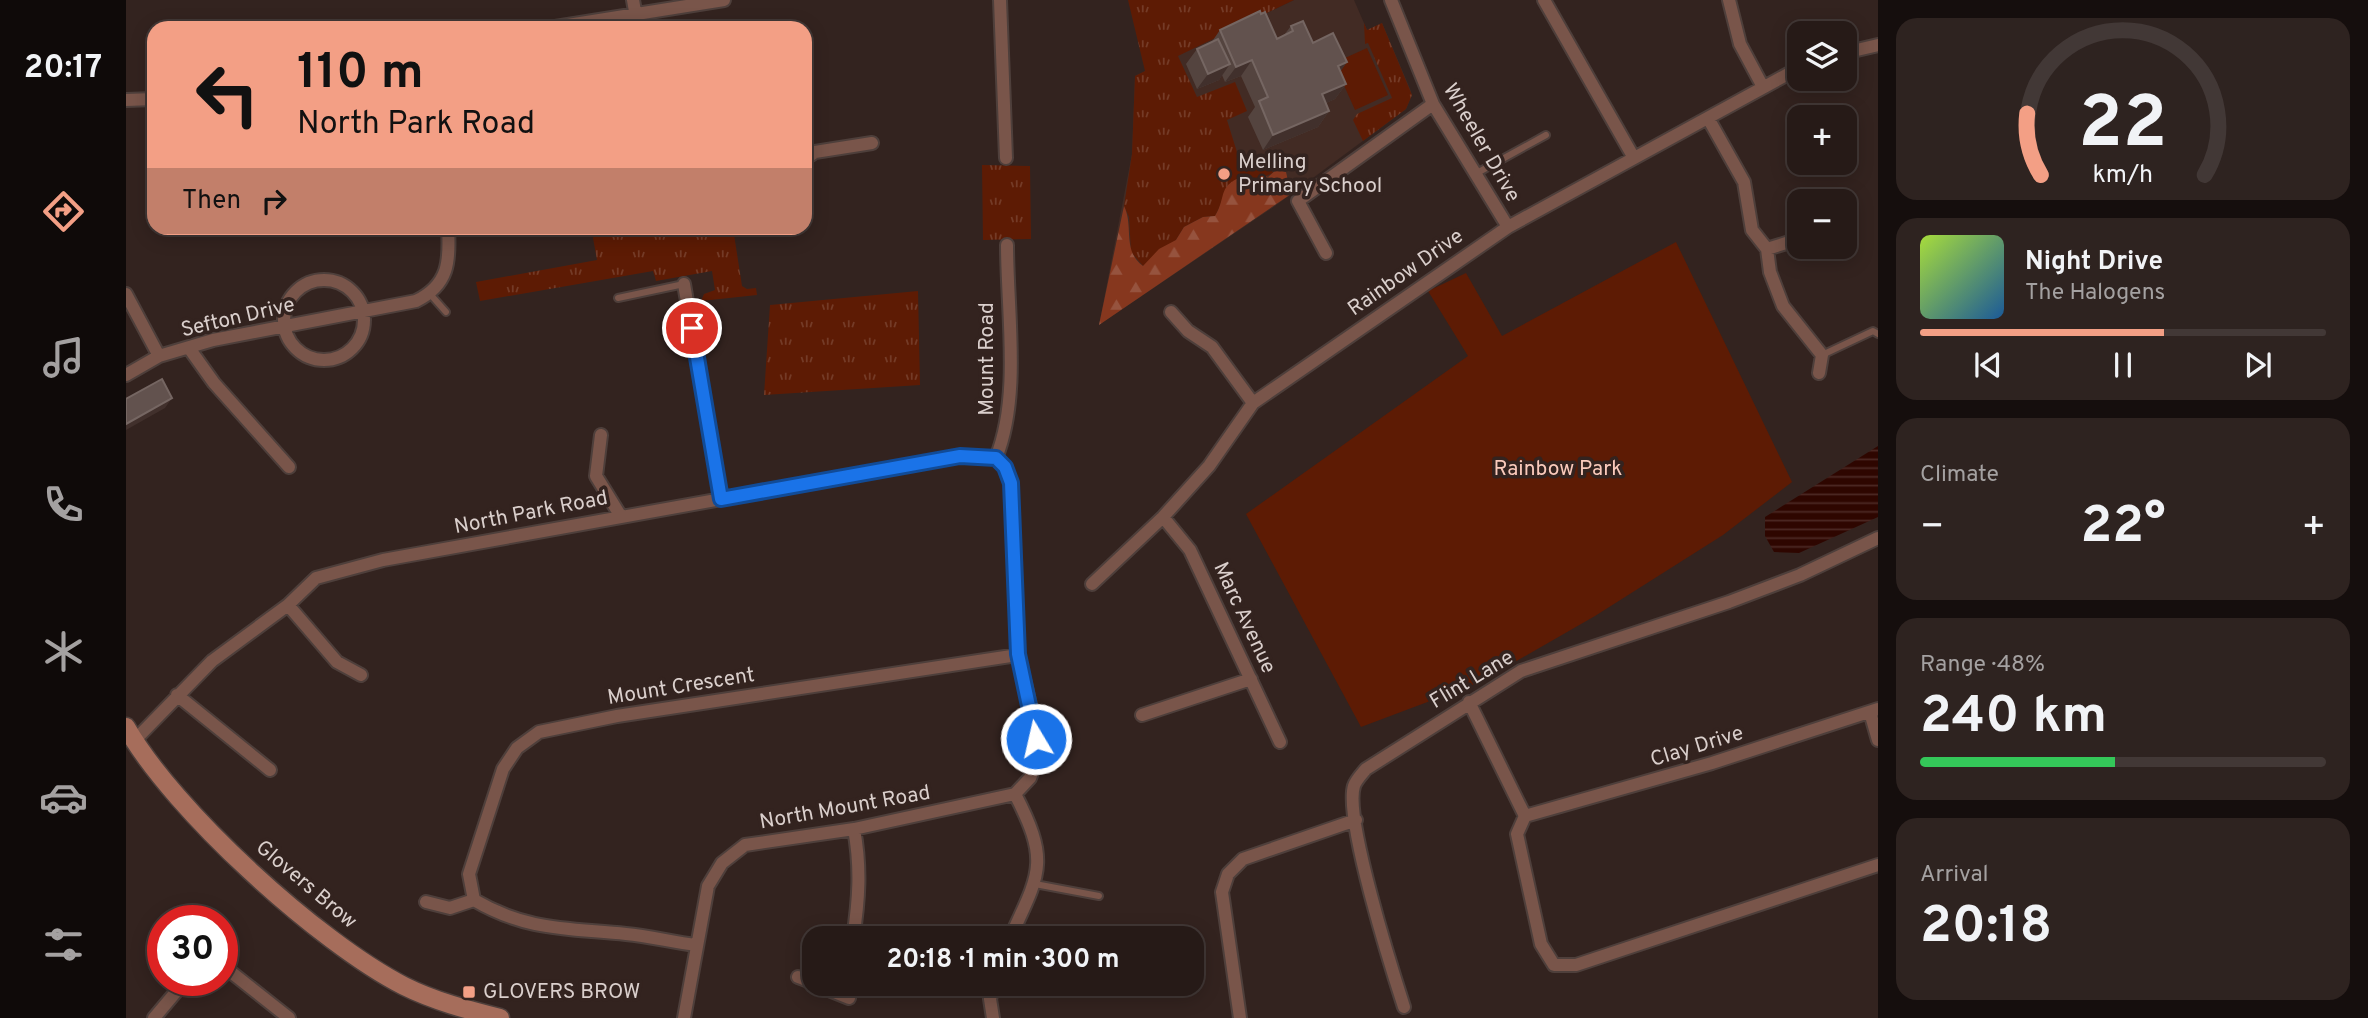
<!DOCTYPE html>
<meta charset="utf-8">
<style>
:root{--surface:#261a17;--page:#2e2320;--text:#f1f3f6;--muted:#a4a1a1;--line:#423836;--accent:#f39f85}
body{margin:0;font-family:Overpass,sans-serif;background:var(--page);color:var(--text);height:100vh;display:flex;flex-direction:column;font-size:26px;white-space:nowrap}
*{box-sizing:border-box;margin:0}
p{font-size:23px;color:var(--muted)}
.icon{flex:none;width:38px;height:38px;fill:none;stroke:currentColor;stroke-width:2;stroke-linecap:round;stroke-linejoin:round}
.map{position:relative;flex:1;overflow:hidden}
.drawer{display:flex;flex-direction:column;gap:18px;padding:18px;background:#150e0d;width:490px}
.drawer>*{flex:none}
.top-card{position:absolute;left:21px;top:21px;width:665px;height:214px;border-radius:21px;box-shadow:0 4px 18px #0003,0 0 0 2px var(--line);background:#f39f85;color:#111;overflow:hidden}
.controls{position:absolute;left:1661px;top:21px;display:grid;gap:14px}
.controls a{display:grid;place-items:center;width:70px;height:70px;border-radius:14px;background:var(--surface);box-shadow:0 4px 18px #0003,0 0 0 2px var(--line);font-size:35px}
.speed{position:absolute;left:21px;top:905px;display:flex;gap:14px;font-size:35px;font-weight:700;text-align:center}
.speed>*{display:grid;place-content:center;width:91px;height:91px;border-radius:50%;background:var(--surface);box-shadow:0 4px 18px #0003,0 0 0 2px var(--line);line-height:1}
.speed .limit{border:10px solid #d22;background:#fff;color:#111}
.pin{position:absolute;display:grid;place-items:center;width:60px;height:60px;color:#fff;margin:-30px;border:4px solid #fff;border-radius:50%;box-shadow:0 2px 7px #0007}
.me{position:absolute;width:77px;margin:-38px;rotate:351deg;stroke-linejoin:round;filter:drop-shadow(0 0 5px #0008)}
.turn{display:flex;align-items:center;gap:24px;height:147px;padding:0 35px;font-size:32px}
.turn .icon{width:91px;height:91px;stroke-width:2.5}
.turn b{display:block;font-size:49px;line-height:60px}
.then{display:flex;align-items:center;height:66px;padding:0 35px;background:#0003;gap:14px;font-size:26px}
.big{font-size:52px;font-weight:700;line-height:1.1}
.drawer .widget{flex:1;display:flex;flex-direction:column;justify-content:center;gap:10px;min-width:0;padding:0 24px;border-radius:21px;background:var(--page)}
.drawer .dial{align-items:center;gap:0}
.dial svg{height:182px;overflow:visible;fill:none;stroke:var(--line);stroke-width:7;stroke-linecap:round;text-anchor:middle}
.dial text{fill:var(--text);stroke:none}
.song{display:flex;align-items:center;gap:21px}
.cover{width:84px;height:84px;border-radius:10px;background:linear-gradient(135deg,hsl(80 70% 55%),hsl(210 70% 35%))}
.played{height:7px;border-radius:4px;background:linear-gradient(90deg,var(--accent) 60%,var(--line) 60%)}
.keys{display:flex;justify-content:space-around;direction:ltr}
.heat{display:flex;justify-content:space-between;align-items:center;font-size:38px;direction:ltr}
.charge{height:10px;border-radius:5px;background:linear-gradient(90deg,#34c759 48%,var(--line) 0)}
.trip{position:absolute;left:676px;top:926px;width:402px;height:70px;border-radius:21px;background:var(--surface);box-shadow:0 4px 18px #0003,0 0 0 2px var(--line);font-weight:700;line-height:70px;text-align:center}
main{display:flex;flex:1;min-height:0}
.dock{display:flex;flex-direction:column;width:126px;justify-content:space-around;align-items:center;background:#0f0a09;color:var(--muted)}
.dock .icon{width:49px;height:49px}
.dock .selected{color:var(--accent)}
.dock b{font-size:32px;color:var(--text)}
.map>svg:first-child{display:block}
</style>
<main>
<nav class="dock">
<b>20:17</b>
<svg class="icon selected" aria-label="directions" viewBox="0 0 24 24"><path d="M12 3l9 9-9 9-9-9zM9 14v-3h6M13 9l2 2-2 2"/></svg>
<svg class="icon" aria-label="music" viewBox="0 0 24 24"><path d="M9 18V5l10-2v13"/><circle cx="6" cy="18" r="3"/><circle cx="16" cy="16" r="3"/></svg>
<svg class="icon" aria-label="phone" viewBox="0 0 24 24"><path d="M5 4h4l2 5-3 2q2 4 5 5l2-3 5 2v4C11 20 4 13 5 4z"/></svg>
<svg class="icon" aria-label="climate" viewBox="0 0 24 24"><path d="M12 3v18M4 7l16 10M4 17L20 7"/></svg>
<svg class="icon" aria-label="car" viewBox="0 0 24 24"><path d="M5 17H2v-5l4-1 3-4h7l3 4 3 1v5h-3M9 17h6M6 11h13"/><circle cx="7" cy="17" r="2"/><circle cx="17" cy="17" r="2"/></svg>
<svg class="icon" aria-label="filters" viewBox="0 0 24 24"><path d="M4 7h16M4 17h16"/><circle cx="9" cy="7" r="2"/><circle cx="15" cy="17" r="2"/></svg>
</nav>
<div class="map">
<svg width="1752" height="1018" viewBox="0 0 1752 1018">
<defs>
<pattern id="grass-tufts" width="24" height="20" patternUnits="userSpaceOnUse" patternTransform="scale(1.75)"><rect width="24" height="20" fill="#5d1b04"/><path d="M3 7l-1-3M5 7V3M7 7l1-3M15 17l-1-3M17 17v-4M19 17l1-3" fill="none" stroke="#743b27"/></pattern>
<pattern id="forest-firs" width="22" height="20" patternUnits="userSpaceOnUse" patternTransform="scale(1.75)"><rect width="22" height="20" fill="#86371e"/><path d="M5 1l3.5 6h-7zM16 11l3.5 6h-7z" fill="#96533e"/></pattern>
<pattern id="water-rules" width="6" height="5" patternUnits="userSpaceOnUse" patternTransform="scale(1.75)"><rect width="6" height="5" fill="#2e0600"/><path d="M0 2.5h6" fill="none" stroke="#4c2924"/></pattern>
</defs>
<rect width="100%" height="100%" fill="#33231f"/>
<!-- built -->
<path fill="#422b24" d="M 1168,0 L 1228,0 L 1241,30 L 1256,23 L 1284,89 L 1286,95 L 1280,109 L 1149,206 L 973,325 L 1006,154 L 1009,76 Z"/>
<!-- grass -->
<path fill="url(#grass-tufts)" d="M 1002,0 L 1168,0 L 1052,56 L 1071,97 L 1109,82 L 1121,111 L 1101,120 L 1115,165 L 1140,155 L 1147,173 L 1130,180 L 1122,175 C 1092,185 1102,195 1089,216 L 1077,217 L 1058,227 L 1050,240 L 1017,266 L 1005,252 L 1003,217 L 998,206 L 1006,154 L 1009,76 L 1019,71 Z
M 1238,23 L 1241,30 L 1256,23 L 1286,95 L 1280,109 L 1237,141 L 1227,120 L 1231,114 L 1266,98 L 1242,43 L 1239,44 Z
M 856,165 L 904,166 L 905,239 L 857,240 Z
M 471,228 L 607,228 L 616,286 L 621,289 L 630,288 L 631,295 L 575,301 L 578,294 L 589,290 L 586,271 L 530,281 L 527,271 L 354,301 L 350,282 L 471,260 L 467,238 Z
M 792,291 L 794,385 L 638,395 L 644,305 Z"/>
<!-- forest -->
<path fill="url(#forest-firs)" d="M 1150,170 L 1160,172 L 1165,194 L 973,325 L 998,206 C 1008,226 996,251 1017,266 L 1033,249 L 1050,240 L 1058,227 L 1077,217 L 1089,216 C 1102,195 1089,186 1122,174 L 1130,180 L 1137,175 L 1142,177 Z"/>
<!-- park -->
<path fill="#5d1b04" d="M 1241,48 L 1262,95 L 1229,110 L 1208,63 Z
M 1550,242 L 1666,482 L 1597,535 L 1469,616 L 1352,683 L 1235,727 L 1120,514 L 1342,356 L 1302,291 L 1340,273 L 1376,336 Z"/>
<!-- water -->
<path fill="url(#water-rules)" d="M 1752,446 L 1752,517 L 1673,553 L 1648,552 L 1639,536 L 1639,517 Z"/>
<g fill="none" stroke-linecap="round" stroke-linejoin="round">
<!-- service casing -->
<g stroke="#4e3f3b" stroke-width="10">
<path id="service" d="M 1351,173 L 1420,135
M 304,294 L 320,312
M 492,298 L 558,284
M 1696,355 L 1747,331 L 1752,334
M 909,884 L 973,896"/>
</g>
<!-- minor casing -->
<g stroke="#4e3f3b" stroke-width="16">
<path id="minor" d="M 507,0 L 512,28
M 874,0 L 880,158
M 1265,0 L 1307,104 L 1382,227
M 1418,0 L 1508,158
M 1603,0 L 1614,44 L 1637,87
M 423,28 L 598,0
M 1718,53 L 1752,45
M 0,100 L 28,99
M 1582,118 L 1618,182 L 1626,230 L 1641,249 L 1644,272 L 1657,306 L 1696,355 L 1693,373
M 679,159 L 689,152 L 746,143
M 1718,225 L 1721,224
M 881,245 C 881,312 895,396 870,458 L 879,467 L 885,483 L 892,655 L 908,721 L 912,757 L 904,778 L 889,794
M 1641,249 L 1673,239
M 1200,253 L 1172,201 L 1307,104
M158 320a40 40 0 1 1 80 0a40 40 0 1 1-80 0Z
M 558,284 L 595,499
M 0,294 L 33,356
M 1045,312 L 1062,331 L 1086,347 L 1127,403
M 63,348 L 88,383 L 163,467
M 0,375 L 33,356 L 87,340 L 290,301 C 323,285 324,261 322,228
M 475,435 L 470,476 L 494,515
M 1037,517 L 1064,550 L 1154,742
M 966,584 L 1037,517 L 1083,466 L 1127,403 L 1382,227 L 1673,68
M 162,605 L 211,662 L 235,675
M 51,695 L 144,770
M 1343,702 L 1399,816
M 1744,712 L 1752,740
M 1016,715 L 1125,679
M 8,741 L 86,661 L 162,605 L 190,578 L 257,560 L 834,456 L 870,458
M 1399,816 L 1391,834 L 1415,944 L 1428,965 L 1450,965 L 1752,865
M 1399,816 L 1586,763 L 1752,709
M 348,900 L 343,874 L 377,769 L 391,748 L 413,732 L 491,716 L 892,655
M 300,902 L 324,908 L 348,900 C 401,931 441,928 500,934 C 523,936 546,942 570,945
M 727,938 C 733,900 735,867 728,829
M 884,938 C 914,873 924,862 889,794
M 96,965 L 163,1018
M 672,977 L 688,983
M 688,984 L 723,998
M 1278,1007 C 1266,970 1218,818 1228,786 C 1230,780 1236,774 1240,769 L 1395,671 L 1603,602 L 1674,575 L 1752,538
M 28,1018 L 60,980
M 558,1018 L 582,886 L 596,863 L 619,845 L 728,829 L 889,794
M 867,1018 L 864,999 L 868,984
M 1114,1018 L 1096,892 L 1102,874 L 1117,859 L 1230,820"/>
</g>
<!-- secondary casing -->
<g stroke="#4e3f3b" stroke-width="21">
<path id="secondary" d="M 0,727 C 48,811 192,942 278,986 C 308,1001 342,1010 374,1018"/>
</g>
<!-- service -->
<use href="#service" stroke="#79554a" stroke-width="6"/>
<!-- minor -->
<use href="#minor" stroke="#79554a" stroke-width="12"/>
<!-- secondary -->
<use href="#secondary" stroke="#a66d5b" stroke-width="18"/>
</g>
<!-- wall -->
<path fill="#54443f" d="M 1165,26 L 1187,43 L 1221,62 L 1214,71 L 1220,84 L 1209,99 L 1200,103 L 1203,111 L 1192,127 L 1137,150 L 1122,117 L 1129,107 L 1115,76 L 1099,82 L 1096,75 L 1093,80 L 1071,89 L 1060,64 L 1071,49 L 1085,43 L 1094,30 L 1151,39 L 1158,35 Z"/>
<!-- shaded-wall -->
<path fill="#41302c" d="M 1126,60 L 1115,76 L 1099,82 L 1110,67 Z
M 1221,62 L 1210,78 L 1212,66 Z
M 1104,64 L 1093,80 L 1071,89 L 1082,74 Z
M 1220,84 L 1209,99 L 1185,110 L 1196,94 Z
M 1203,111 L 1192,127 L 1137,150 L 1147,135 Z
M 46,398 L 39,408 L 0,430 L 0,424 Z"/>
<!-- building -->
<path fill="#62524e" stroke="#756662" stroke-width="2" d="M 1134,11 L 1135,14 L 1139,12 L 1151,39 L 1167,31 L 1165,26 L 1177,21 L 1187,43 L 1207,33 L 1221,62 L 1212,66 L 1220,84 L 1196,94 L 1203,111 L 1147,135 L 1133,101 L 1142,97 L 1126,60 L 1110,67 L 1094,30 Z
M 1092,39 L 1104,64 L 1082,74 L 1071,49 Z
M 36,379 L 46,398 L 0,424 L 0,399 Z"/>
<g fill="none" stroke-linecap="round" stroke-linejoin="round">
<!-- route casing -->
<g stroke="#114b97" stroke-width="18">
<path id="route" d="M 566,328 L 595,499 L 834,456 L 870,458 L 879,467 L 885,483 L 892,654 L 910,739"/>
</g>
<!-- route -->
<use href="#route" stroke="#1a73e8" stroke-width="12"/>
</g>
<!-- markers -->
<g fill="#f39f85" stroke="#33231f" stroke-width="2.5">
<circle cx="1098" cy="174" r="7"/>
<rect x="336" y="985" width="14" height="14" rx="3.5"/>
</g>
<g text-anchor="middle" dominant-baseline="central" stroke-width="7" stroke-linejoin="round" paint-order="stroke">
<!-- street labels -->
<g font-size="21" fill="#dacfcc" stroke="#33231f">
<text transform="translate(1355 143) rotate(60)">Wheeler Drive</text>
<text transform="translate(1280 273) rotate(-35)">Rainbow Drive</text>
<text transform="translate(112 318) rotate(-13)">Sefton Drive</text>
<text transform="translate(861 359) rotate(-90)">Mount Road</text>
<text transform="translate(405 513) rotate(-11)">North Park Road</text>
<text transform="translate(1118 618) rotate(65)">Marc Avenue</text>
<text transform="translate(1346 680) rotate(-31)">Flint Lane</text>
<text transform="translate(555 687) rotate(-9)">Mount Crescent</text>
<text transform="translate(1571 747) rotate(-17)">Clay Drive</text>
<text transform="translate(719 808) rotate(-10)">North Mount Road</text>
<text transform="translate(180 885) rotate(40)">Glovers Brow</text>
</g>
<!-- poi labels -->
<g font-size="21" fill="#dacfcc" stroke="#33231f" text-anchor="start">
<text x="1112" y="162">Melling<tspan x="1112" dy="24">Primary School</tspan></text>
<text x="357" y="992">GLOVERS BROW</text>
</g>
<!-- park labels -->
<g font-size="21" fill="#facabb" stroke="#33231f">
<text x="1432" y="469">Rainbow Park</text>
</g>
</g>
</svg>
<div class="controls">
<a><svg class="icon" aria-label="layers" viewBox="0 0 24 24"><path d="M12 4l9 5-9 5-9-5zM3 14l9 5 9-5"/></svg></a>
<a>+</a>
<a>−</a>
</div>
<div class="speed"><div class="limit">30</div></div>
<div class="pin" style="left:566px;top:328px;background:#d93025"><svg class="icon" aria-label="arrive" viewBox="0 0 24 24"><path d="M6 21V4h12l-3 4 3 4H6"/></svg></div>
<svg class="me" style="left:910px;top:739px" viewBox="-20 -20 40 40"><circle r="17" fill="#1a73e8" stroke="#fff" stroke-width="3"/><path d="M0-11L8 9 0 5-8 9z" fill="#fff"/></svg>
<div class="trip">20:18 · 1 min · 300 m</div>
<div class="top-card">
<div class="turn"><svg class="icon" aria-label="left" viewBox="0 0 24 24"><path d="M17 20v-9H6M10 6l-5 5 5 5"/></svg><div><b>110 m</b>North Park Road</div></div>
<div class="then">Then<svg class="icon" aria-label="right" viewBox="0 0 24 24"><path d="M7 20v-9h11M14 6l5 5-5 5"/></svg></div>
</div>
</div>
<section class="drawer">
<div class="widget dial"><svg viewBox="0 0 100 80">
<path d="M14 69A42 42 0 1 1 86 69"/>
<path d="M14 69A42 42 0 0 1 8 42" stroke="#f39f85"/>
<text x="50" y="56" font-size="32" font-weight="700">22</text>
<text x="50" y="72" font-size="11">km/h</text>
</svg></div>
<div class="widget">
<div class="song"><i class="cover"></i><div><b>Night Drive</b><p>The Halogens</p></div></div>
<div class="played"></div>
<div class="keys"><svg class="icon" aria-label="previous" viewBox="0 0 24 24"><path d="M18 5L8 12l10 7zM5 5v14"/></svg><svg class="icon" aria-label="pause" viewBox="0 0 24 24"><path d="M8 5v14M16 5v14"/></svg><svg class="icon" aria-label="next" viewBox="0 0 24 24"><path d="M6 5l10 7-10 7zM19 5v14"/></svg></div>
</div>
<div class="widget"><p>Climate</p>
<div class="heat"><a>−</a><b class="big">22°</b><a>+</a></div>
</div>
<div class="widget"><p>Range · 48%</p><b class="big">240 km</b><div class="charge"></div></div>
<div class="widget"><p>Arrival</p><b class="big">20:18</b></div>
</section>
</main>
